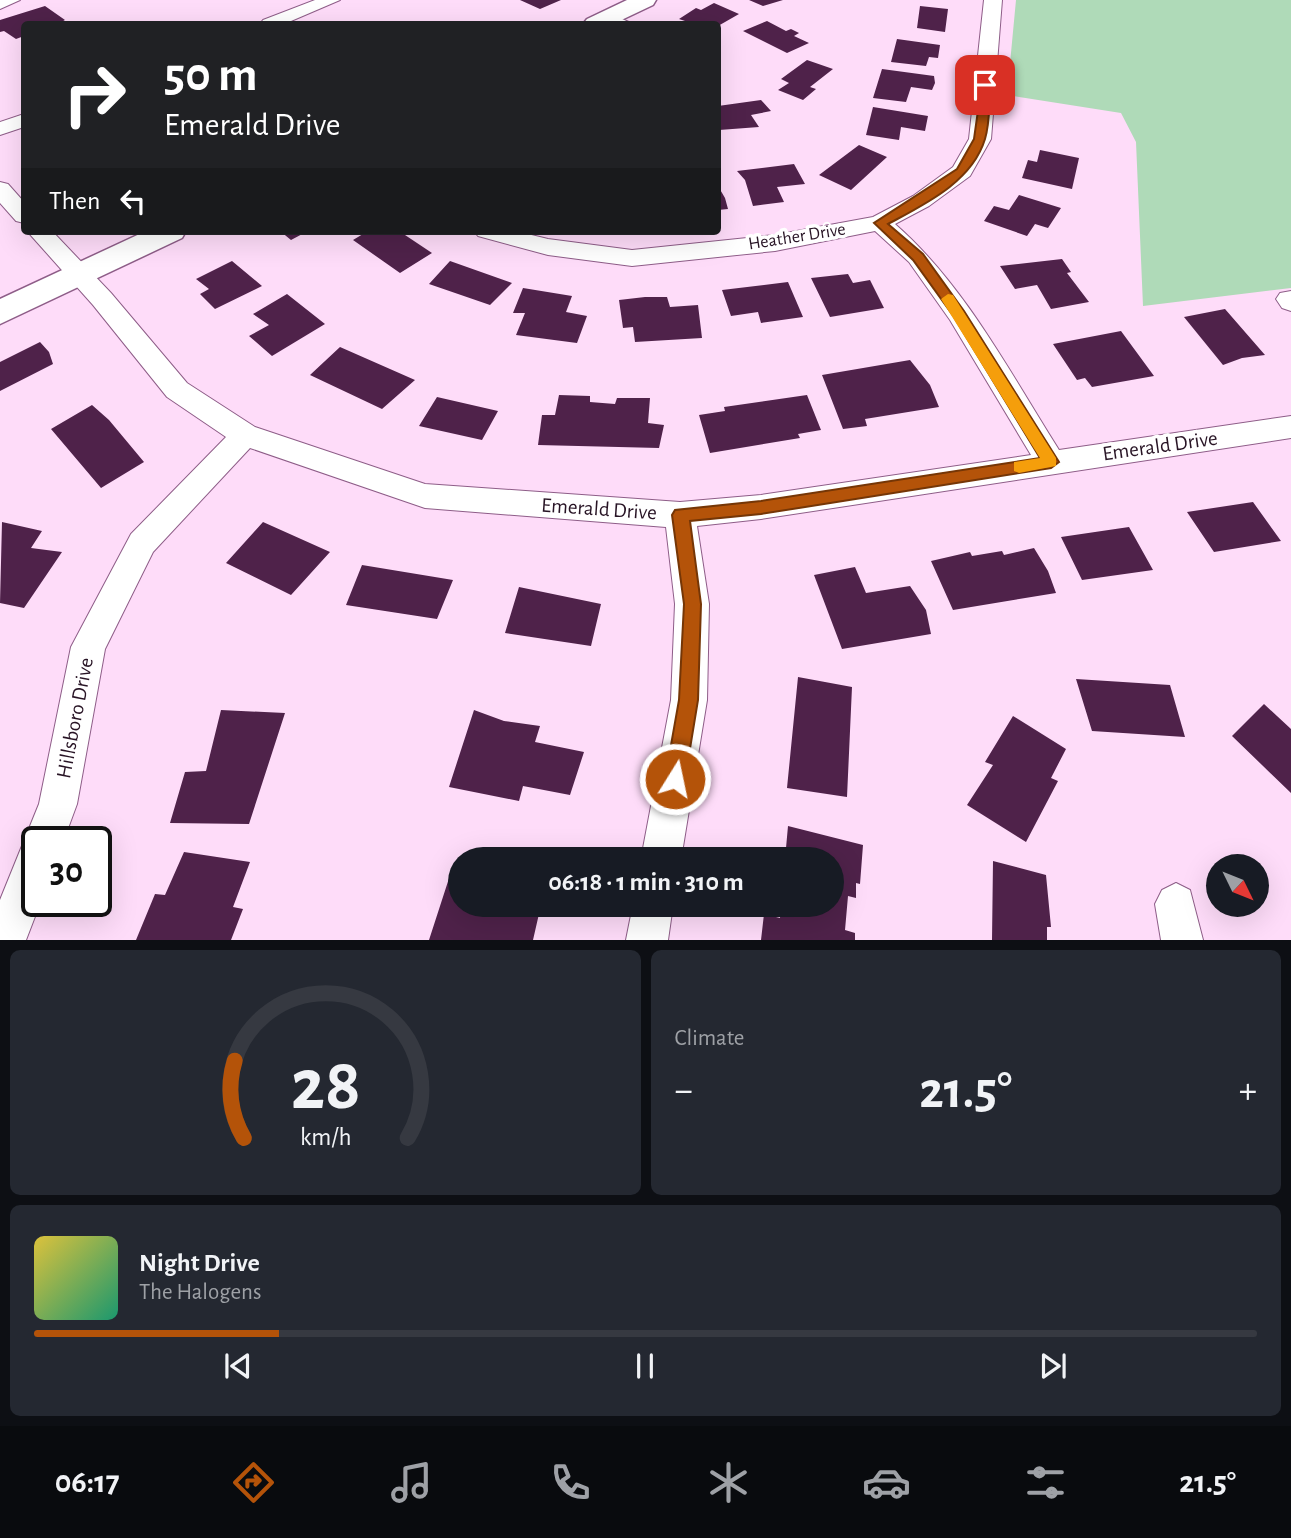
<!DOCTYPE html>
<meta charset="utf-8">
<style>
:root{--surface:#171b24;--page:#242831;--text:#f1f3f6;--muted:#9ea1a6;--line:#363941;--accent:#b45309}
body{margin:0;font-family:"Alegreya Sans",sans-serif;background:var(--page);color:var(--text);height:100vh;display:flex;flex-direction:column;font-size:26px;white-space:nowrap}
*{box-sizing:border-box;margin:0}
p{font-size:23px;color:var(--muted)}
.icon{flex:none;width:38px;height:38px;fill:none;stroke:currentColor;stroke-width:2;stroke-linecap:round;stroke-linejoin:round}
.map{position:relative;height:940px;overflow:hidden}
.side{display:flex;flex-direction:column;gap:10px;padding:10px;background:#0d0f14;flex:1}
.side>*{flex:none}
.banner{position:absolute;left:21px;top:21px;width:700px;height:214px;border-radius:7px;box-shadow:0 7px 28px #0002;background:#202124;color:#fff;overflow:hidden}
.needle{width:46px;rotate:133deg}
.fabs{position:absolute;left:1206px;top:854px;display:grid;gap:14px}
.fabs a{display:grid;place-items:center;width:63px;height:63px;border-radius:50%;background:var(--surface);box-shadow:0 7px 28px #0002;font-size:35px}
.speed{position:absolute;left:21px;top:826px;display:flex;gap:14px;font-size:35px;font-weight:700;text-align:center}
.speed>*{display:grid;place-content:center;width:91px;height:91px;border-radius:50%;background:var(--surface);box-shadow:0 7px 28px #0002;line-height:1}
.speed .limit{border:4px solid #111;border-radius:10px;background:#fff;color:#111}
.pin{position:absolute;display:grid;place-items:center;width:60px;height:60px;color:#fff;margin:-30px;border-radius:14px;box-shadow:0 4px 10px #0006}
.me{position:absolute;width:77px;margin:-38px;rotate:10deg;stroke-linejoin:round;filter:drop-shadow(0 0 5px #0008)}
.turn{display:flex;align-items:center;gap:24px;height:147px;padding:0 28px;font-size:32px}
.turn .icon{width:91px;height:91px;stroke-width:2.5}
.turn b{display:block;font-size:49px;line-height:60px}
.then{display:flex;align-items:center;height:66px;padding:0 28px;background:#0003;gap:14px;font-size:26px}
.big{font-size:52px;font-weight:700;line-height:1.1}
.side .card{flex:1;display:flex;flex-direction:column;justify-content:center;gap:10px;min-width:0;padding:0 24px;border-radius:10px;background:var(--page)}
.side .dial{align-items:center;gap:0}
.dial svg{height:182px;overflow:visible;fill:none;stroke:var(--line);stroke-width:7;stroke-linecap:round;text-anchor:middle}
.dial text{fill:var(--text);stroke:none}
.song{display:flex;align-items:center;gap:21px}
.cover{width:84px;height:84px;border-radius:10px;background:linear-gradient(135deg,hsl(50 70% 55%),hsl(160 70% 35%))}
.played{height:7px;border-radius:4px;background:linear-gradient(90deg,var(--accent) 20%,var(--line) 20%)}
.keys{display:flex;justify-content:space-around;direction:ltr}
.heat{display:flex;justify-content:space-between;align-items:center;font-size:38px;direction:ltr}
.side .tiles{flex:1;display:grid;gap:10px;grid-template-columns:1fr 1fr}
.card:last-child{grid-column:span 2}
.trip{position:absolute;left:448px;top:847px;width:396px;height:70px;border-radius:35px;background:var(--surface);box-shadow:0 7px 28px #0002;font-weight:700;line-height:70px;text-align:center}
.menu{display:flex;height:112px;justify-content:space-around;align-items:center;background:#090b0e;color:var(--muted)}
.menu .icon{width:49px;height:49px}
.menu .active{color:var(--accent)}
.menu b{font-size:32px;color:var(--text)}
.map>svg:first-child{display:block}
</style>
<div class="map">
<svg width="1291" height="940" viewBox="0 0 1291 940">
<rect width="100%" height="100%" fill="#fedcf9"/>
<!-- green -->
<path fill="#afdab8" d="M 1016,0 L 1291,0 L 1291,288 L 1143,306 L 1136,142 L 1121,113 L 1007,95 Z"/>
<!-- building -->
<path fill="#4f224a" d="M 520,0 L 561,0 L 540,9 Z
M 749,0 L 783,0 L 763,6 Z
M 714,3 L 739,14 L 718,26 L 694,24 L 679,19 L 696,8 L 701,10 Z
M 45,6 L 65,20 L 58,24 L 24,24 L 24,36 L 16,39 L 4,31 L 0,32 L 0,20 Z
M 920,6 L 948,9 L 945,32 L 917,28 Z
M 767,21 L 786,31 L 791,29 L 799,33 L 794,36 L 809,43 L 787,53 L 743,31 Z
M 897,39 L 940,45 L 938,58 L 929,57 L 926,66 L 891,62 Z
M 807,60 L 833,69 L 810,87 L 816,89 L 803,100 L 778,90 L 789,83 L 781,79 Z
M 882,69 L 934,76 L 935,83 L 932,90 L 911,87 L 906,102 L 873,98 Z
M 761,100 L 771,111 L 751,115 L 759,127 L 719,130 L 718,106 Z
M 873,107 L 928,116 L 925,131 L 901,127 L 899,140 L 866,135 Z
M 859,145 L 887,157 L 851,190 L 819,175 Z
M 1040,150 L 1079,158 L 1072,189 L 1022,178 L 1028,160 L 1037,162 Z
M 794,164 L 805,184 L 777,187 L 784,202 L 753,206 L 745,180 L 737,171 Z
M 718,186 L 725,198 L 728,209 L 718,210 Z
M 1019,195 L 1061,208 L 1048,228 L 1035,224 L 1027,236 L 984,221 L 994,206 L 1009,210 Z
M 280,231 L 308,231 L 291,240 Z
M 368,231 L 399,231 L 432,253 L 400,273 L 353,240 Z
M 1062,259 L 1071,272 L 1067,273 L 1089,302 L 1051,309 L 1037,285 L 1015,289 L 1000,266 Z
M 232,261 L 262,286 L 215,309 L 200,294 L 209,289 L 196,279 Z
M 450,261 L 512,283 L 490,305 L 429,284 Z
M 848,274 L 853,283 L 870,280 L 884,308 L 830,317 L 811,278 Z
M 788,282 L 803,317 L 761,323 L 758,312 L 731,316 L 722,290 Z
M 523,288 L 572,296 L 566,312 L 587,316 L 577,343 L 516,335 L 525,313 L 513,313 Z
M 287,294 L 325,324 L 272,356 L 249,336 L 269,325 L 253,314 Z
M 645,297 L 667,297 L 670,307 L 698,305 L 702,338 L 635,342 L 633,327 L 623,328 L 619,300 Z
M 1225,309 L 1265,355 L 1242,358 L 1223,365 L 1184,317 Z
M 1121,331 L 1154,376 L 1092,387 L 1085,378 L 1077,380 L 1053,344 Z
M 40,342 L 49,352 L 53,364 L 0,391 L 0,362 Z
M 340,347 L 415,380 L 382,409 L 310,375 Z
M 910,360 L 930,385 L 939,407 L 865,419 L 867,426 L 843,429 L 822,375 Z
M 559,395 L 590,396 L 590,402 L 615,404 L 617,398 L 650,398 L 648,423 L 664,425 L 659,448 L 538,445 L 542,415 L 555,415 Z
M 807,395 L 821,430 L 798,434 L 800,438 L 710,453 L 699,415 L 725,411 L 724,407 Z
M 437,397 L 498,411 L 482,440 L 419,426 Z
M 92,405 L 109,420 L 144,462 L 101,488 L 51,429 Z
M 1253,502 L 1281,541 L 1214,552 L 1187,512 Z
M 2,522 L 42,531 L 31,548 L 62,552 L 24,608 L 0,603 Z
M 263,522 L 330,552 L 291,595 L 226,563 Z
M 1129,527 L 1153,570 L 1082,580 L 1061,537 Z
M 1034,548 L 1048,571 L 1056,593 L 953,610 L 931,561 L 970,552 L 972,556 L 1002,551 L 1004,555 Z
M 362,565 L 453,580 L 437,619 L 346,605 Z
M 855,567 L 866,593 L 910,586 L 926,610 L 931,634 L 842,649 L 814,575 Z
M 519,587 L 601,604 L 591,646 L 505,633 Z
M 798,677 L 852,687 L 847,797 L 787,788 Z
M 1076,679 L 1170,685 L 1185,737 L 1092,731 Z
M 1264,704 L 1291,729 L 1291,793 L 1232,736 Z
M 221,710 L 285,713 L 249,824 L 170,823 L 185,772 L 206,771 Z
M 474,710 L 504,721 L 540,726 L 535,742 L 584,752 L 570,795 L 523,786 L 519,801 L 449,787 Z
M 1013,716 L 1066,749 L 1051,778 L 1058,781 L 1026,842 L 967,805 L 993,765 L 985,762 Z
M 788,826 L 863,845 L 860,884 L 856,883 L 856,898 L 848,896 L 845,930 L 855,933 L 855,940 L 761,940 L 764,914 L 780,918 L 781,905 L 831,905 L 831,859 L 785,859 Z
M 184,852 L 250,862 L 233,907 L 243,909 L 231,940 L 136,940 L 155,894 L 165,895 Z
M 993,861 L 1046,875 L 1051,927 L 1047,927 L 1047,940 L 992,940 Z
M 453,866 L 460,867 L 460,905 L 541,905 L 533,940 L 429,940 Z"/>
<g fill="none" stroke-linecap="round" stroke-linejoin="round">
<!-- minor casing -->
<g stroke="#8e5d88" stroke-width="2">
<path id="minor" d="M 0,0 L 20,0 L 0,9 Z
M 315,0 L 340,0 L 284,24 L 260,24 L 263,20 Z
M 984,0 L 1002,0 L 991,139 L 970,176 L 929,206 L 895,224 C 965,285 1010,373 1059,450 L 1291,416 L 1291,438 L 761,519 L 697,526 L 709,604 L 707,700 L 681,859 L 641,859 L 671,700 L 675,604 L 666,527 L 425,508 L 250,448 L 153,552 L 105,649 L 77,804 L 63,842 L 37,842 L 37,901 L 41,901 L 26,940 L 0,940 L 0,900 L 39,804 L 71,647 L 131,534 L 226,437 L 167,397 L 93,305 L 27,231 L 52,231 L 111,293 L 187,383 L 255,427 L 425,484 L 680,502 L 761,495 L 1031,455 L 950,320 L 909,262 L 875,231 L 775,251 L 632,266 L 548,255 L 478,236 L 474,231 L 515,231 L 548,239 L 632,250 L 775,235 L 873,217 L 913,196 L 953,167 L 969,139 Z
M 609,13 L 633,24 L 603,22 L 600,18 L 603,14 Z
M 24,114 L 24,127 L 0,135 L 0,122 Z
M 0,182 L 8,184 L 24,202 L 24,223 L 16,221 L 0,203 Z
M 1291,291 L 1291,311 L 1282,308 L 1276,299 L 1280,293 Z
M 1176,883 L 1190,890 L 1203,940 L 1161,940 L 1155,904 L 1162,890 Z
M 633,905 L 673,905 L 668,940 L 626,940 Z"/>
</g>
<!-- tertiary casing -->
<g stroke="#8e5d88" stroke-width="3">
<path id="tertiary" d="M 627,0 L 656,0 L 653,5 L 613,24 L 583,24 L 587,19 Z
M 146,231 L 186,231 L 182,238 L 0,324 L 0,299 Z"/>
</g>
<!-- minor -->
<use href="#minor" fill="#fff" fill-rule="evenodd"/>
<!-- tertiary -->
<use href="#tertiary" fill="#fff" fill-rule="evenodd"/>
</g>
<!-- route -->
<path fill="#b45309" stroke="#753606" stroke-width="2" d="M 982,82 L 991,85 C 989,102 990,123 985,139 C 972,182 925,204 888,224 L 923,254 L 964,311 L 1059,462 L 1051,468 L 761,514 L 690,521 L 701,604 L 698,700 L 685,779 L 682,787 L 675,790 L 668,787 L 665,779 L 679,700 L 684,604 L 672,515 L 675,510 L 761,501 L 1040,458 L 954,317 L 913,260 L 874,223 L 957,169 L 974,139 Z"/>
<!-- slow -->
<path fill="#f59e0b" d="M 948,294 L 953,295 L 1056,458 L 1056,466 L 1019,473 L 1014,471 L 1014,462 L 1040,458 L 941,299 Z"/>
<g text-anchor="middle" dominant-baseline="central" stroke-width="7" stroke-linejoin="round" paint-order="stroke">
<!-- far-street labels -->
<g font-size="18" fill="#281425" stroke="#fff">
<text transform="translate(797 237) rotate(-9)">Heather Drive</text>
</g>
<!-- street labels -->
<g font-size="21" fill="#281425" stroke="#fff">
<text transform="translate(1160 446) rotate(-8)">Emerald Drive</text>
<text transform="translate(599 509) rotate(4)">Emerald Drive</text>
<text transform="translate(75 718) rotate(-79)">Hillsboro Drive</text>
</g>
</g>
</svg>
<div class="fabs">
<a><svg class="needle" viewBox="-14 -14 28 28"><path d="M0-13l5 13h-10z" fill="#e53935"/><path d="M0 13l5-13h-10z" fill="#9ea1a6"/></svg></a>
</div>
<div class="speed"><div class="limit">30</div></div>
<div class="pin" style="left:985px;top:85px;background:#d93025"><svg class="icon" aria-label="arrive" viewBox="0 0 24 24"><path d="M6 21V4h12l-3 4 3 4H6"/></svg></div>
<svg class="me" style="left:675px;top:779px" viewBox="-20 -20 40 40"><circle r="17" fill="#b45309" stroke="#fff" stroke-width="3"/><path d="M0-11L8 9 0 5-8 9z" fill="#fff"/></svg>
<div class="trip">06:18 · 1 min · 310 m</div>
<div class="banner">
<div class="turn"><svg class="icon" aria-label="right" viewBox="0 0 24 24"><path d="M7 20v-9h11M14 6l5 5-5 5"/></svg><div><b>50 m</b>Emerald Drive</div></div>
<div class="then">Then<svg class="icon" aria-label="left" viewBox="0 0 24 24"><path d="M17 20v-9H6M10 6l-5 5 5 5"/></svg></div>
</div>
</div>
<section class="side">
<div class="tiles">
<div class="card dial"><svg viewBox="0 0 100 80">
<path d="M14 69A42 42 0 1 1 86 69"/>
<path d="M14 69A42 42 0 0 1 10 35" stroke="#b45309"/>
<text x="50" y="56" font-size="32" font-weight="700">28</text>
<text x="50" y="72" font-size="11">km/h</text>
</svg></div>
<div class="card"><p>Climate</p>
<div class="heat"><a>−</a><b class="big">21.5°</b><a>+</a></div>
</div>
<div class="card">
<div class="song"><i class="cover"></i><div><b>Night Drive</b><p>The Halogens</p></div></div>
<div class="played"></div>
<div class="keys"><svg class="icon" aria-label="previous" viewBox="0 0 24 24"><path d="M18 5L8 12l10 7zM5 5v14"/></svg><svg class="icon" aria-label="pause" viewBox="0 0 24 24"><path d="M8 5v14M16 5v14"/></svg><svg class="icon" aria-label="next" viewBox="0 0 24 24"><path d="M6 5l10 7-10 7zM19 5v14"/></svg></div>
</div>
</div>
</section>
<nav class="menu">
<b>06:17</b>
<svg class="icon active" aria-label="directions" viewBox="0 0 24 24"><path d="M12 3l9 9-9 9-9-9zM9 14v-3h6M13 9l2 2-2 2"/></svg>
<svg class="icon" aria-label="music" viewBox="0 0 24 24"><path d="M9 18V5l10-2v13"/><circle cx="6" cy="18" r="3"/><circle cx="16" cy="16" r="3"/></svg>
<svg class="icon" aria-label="phone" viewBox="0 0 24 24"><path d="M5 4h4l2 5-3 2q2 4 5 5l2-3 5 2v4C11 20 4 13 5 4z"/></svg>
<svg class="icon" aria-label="climate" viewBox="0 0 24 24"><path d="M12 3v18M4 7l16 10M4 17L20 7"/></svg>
<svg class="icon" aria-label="car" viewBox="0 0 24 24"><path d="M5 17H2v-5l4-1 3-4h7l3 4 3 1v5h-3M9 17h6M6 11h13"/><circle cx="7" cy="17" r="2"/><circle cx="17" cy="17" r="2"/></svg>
<svg class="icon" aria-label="filters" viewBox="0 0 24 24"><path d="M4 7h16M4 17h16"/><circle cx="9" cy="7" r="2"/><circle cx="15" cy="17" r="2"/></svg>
<b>21.5°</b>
</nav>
